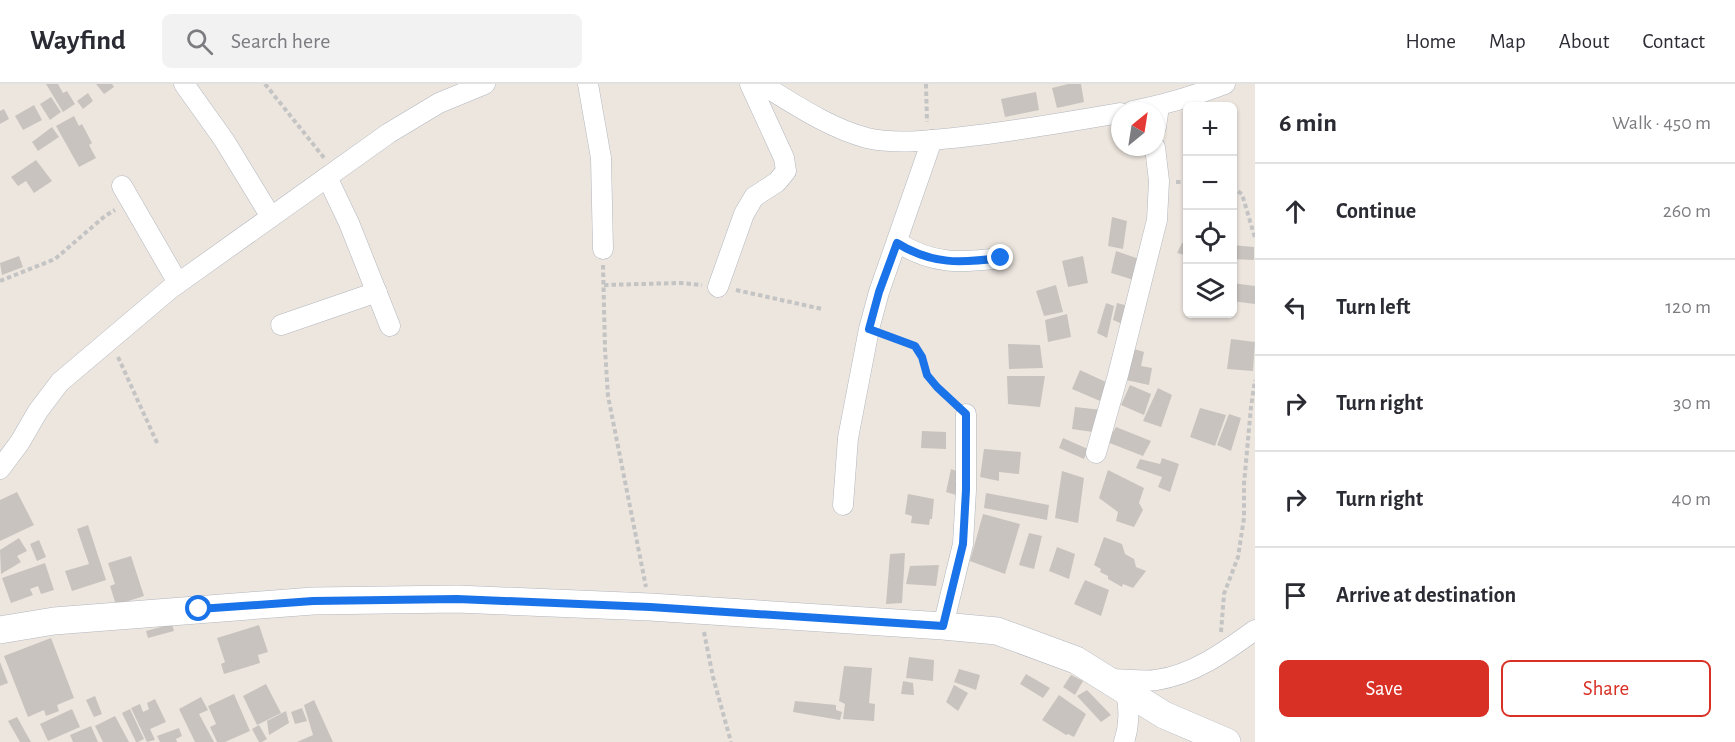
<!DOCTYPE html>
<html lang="en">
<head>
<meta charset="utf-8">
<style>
	:root { --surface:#fff; --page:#f2f2f3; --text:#2b2b33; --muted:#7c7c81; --line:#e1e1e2; --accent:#d93025 }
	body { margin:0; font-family:"Alegreya Sans",sans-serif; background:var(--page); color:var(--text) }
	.controls { position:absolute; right:18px; top:18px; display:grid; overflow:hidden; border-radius:9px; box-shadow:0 2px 4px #0004 }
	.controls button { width:54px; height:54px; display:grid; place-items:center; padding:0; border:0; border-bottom:2px solid var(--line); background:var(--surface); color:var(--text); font:30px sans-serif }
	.compass { position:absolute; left:1111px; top:18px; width:54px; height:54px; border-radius:50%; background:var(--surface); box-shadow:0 2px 4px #0004; rotate:30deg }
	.stop { position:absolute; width:18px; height:18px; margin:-14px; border:4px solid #1a73e8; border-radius:50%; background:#fff }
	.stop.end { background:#1a73e8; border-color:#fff; box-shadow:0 2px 6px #0008 }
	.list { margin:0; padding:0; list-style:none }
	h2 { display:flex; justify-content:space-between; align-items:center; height:78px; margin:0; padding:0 24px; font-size:26px }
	h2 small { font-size:20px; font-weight:400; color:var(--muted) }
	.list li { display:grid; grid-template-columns:39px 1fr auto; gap:18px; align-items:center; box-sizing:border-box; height:96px; padding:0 24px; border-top:2px solid var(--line) }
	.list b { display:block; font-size:22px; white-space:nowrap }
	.list em { font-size:20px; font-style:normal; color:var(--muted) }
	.actions { display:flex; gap:12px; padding:18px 24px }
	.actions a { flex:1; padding:14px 0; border:2px solid var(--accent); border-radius:9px; text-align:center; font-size:21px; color:var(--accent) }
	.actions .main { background:var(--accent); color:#fff }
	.icon { flex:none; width:33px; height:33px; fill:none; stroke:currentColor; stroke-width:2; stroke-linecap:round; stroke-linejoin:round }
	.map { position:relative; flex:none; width:1255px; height:658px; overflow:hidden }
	header { display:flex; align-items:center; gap:36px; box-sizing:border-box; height:84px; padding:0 30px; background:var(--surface); border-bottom:2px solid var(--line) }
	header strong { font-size:28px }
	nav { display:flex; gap:33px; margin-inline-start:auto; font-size:21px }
	.search { width:420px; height:54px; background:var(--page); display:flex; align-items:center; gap:15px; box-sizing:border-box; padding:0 21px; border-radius:9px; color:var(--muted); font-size:22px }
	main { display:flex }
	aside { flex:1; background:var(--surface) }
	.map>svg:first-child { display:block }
	.building { fill:#c8c3be }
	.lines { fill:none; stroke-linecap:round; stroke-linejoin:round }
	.street-casing { stroke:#b2b6be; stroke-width:21 }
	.secondary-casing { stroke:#b2b6be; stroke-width:28 }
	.path { stroke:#c4c4c4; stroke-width:4; stroke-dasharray:4.5 3; stroke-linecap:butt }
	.street { stroke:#fff; stroke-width:20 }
	.secondary { stroke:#fff; stroke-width:27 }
	.route { stroke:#1a73e8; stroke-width:8 }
</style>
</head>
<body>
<header>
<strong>Wayfind</strong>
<div class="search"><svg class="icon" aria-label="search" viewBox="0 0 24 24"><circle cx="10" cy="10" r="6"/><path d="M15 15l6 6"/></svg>Search here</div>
<nav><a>Home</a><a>Map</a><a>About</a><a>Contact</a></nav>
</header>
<main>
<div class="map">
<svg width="1255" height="658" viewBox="0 0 1255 658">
	<rect width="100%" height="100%" fill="#ede6df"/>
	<g class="building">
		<path d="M46,0H58L63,9L67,7L75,20L63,28Z"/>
		<path d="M96,0H112L114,3L104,10Z"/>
		<path d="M1068,0H1081L1084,18L1057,24L1052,4Z"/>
		<path d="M1036,8L1039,26L1005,33L1001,15Z"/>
		<path d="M88,9L93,17L83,25L77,17Z"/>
		<path d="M51,13L61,28L50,36L40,20Z"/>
		<path d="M34,21L42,36L23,46L15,32Z"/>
		<path d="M4,25L9,35L0,40V27Z"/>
		<path d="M74,32L79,42L82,40L92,59L89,61L96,74L79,83L56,42Z"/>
		<path d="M52,43L59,53L38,67L32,58Z"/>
		<path d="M36,76L52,97L34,109L26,97L18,102L11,93Z"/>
		<path d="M1112,133L1127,137L1123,165L1108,162Z"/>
		<path d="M1182,159L1188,160V172L1177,169Z"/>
		<path d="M1232,161L1254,163V176L1232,175Z"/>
		<path d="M1116,167L1142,176L1137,197L1111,189Z"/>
		<path d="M19,172L23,183L2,191L0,179Z"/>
		<path d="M1083,172L1088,199L1068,203L1062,177Z"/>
		<path d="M1232,199L1255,202V220L1232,217Z"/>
		<path d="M1056,201L1063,228L1044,232L1036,207Z"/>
		<path d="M1106,219L1114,222L1107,254L1097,249Z"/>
		<path d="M1117,219L1136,224L1127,242L1113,236Z"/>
		<path d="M1067,230L1071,253L1048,258L1045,236Z"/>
		<path d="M1231,255L1255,258L1253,287L1227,285Z"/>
		<path d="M1008,260L1040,261L1043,284L1009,285Z"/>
		<path d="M1131,264L1144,268L1141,282L1152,284L1149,301L1126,296Z"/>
		<path d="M1080,286L1108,299L1100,317L1072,305Z"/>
		<path d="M1007,292H1045L1040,323L1008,320Z"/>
		<path d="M1130,301L1151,310L1144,331L1121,321Z"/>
		<path d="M1158,304L1172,311L1161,343L1143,337Z"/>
		<path d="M1075,323L1102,326L1100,349L1072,345Z"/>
		<path d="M1200,324L1226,331L1215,362L1190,353Z"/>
		<path d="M1229,330L1241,334L1231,367L1217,361Z"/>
		<path d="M1116,343L1151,357L1143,372L1107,358Z"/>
		<path d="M922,347L946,348V365L921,364Z"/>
		<path d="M1063,354L1088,365L1084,375L1059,364Z"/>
		<path d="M984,365L1021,368L1019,390L999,388V397L980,393Z"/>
		<path d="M1162,374L1179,380L1170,408L1158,403L1162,393L1136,384L1140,375L1160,380Z"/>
		<path d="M951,385L961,389L955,397L958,400L956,411L946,408Z"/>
		<path d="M1108,386L1144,404L1139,419L1143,426L1134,443L1116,437L1118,428L1099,414Z"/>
		<path d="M1062,387L1084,394L1078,439L1055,434Z"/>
		<path d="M17,408L34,441L0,457V416Z"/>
		<path d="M986,409L1049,421L1047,436L984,424Z"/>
		<path d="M908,410L934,415L932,435H930L929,441L911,439L912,432L905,430Z"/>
		<path d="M983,430L1020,440L1005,490L970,477Z"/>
		<path d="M88,441L106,496L72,507L65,487L89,480L77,445Z"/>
		<path d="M1029,449L1042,452L1034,485L1019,481Z"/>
		<path d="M1104,453L1122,460L1125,470L1134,475L1136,483L1146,487L1133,504L1123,500L1122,503L1108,495V492L1100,488L1101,485L1094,481Z"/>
		<path d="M19,454L27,467L17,472L21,478L1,490L0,466Z"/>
		<path d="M39,456L46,473L37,477L30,460Z"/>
		<path d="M1057,463L1075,470L1069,495L1049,487Z"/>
		<path d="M905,469L902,519L886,520L890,470Z"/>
		<path d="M131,472L144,512L116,521L110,502L115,500L108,479Z"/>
		<path d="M45,479L54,506L41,510L38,502L30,505L33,511L11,519L2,494Z"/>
		<path d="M939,481L936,502L906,500L910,482Z"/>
		<path d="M1085,496L1109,506L1101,532L1074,520Z"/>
		<path d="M172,540L174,547L148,554L146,547Z"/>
		<path d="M259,541L268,568L258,571L260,579L224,590L221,580L225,578L217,554Z"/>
		<path d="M51,554L74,614L57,621L59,627L46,632L44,626L28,633L4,572Z"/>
		<path d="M909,573L934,576L933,597L906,594Z"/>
		<path d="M0,578L8,599L0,602Z"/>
		<path d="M844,582L872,584L869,619L875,620L874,637L843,635L845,620L839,617Z"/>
		<path d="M959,585L980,591L976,606L954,598Z"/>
		<path d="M1026,590L1050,604L1043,614L1020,600Z"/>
		<path d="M1071,591L1083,597L1075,611L1063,603Z"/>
		<path d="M903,597L913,599L914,611L901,610Z"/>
		<path d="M266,600L281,629L257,641L243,612Z"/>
		<path d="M954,601L968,609L958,627L946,618Z"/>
		<path d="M1087,606L1111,631L1101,638L1077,612Z"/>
		<path d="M234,610L250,647L225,658H217L210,643L216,640L208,622Z"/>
		<path d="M1059,611L1086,630L1074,653L1068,650L1066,651L1042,636Z"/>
		<path d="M95,612L102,630L94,633L86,616Z"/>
		<path d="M201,613L208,626L199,630L214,658H195L179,625Z"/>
		<path d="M155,615L166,638L150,645L155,656L147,658L131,624L140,620L143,628L149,625L147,619Z"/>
		<path d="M314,616L333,658H297L313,651L304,621Z"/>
		<path d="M795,617L836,621V626L842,628L840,636L793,628Z"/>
		<path d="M302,624L307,637L295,640L291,628Z"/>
		<path d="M72,625L80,643L48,657L40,640Z"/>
		<path d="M130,625L144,655L138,658H136L122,629Z"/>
		<path d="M286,627L289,639L269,651L267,637Z"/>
		<path d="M115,632L129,658H103L95,642Z"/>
		<path d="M17,633L31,658H20L8,637Z"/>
		<path d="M259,641L267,655L262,658H259L252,645Z"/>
		<path d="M91,642L98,658H73L70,651Z"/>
		<path d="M179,644L182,652L176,655L177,658H160L157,652Z"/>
	</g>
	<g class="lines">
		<defs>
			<g id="street">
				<path d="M184,0L224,56L271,133"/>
				<path d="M588,0L601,74L603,165"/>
				<path d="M761,0C794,20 829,44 867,54C897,61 932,56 962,53C1015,47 1068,38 1120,29"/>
				<path d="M1132,27C1164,21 1194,12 1225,0"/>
				<path d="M1156,43L1159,22"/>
				<path d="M327,93L349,139L390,242"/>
				<path d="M122,102L178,199"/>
				<path d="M897,158C933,181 961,179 1001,174"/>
				<path d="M718,203L744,130L754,113L777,98L786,87L784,74L750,0"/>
				<path d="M281,241L377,208"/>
				<path d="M1096,369L1118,291L1157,136L1159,97L1155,63"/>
				<path d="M0,385L20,358L38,327L60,298L170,205L389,49L439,19L485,0"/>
				<path d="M843,421L848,354L869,245L879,208L932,56"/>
				<path d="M943,542L963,460L966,406V330"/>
				<path d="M1106,593L1110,595C1125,595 1142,598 1156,596C1193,591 1226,567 1255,546"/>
				<path d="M1124,658C1130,640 1129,625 1126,607"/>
			</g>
			<path id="secondary" d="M0,546L54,537L313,517L457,515L650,523L943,542L997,547L1076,576L1164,631L1227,658"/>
		</defs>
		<use href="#street" class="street-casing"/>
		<use href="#secondary" class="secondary-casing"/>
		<g class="path">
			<path d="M265,0L325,75"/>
			<path d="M926,0L927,38"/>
			<path d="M1176,98H1188"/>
			<path d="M1232,103L1242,110L1255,154"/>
			<path d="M603,181L605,265L608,312L646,503"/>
			<path d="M0,197L55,175L105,132L115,126"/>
			<path d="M604,201L680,199L702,201"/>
			<path d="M736,206L822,225"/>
			<path d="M887,251L914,262L922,273L927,291L937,303L953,319"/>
			<path d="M118,273L158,361"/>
			<path d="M704,548L713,593L731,658"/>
			<path d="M1221,548L1224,510L1238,473L1244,434V400L1251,323L1255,296"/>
		</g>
		<use href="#street" class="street"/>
		<use href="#secondary" class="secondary"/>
	</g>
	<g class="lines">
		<path class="route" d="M199,525L313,517L457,515L650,523L943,542L963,460L966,406V330L937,303L927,291L922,273L915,262L869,245L879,208L897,159C932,181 961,179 1001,174"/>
	</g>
</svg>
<div class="controls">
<button>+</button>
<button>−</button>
<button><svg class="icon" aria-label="locate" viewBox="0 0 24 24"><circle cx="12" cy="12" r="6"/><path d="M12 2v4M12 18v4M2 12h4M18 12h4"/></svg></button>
<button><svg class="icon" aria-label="layers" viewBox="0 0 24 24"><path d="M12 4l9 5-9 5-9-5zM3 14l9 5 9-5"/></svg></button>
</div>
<svg class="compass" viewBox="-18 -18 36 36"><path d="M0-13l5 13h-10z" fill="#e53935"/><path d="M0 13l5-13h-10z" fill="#7c7c81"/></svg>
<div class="stop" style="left:199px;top:525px"></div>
<div class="stop end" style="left:1001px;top:174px"></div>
</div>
<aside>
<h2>6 min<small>Walk · 450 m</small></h2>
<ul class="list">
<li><svg class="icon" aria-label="ahead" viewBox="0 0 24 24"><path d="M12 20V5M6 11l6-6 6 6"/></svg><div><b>Continue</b></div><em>260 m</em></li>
<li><svg class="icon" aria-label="left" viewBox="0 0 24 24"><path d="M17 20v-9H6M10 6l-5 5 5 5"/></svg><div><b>Turn left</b></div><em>120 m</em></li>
<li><svg class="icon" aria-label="right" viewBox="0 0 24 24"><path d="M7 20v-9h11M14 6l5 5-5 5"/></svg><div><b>Turn right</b></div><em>30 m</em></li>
<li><svg class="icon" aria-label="right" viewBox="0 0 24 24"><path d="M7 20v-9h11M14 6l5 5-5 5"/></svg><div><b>Turn right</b></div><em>40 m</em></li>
<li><svg class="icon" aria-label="arrive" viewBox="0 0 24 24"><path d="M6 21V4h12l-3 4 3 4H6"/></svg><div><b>Arrive at destination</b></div></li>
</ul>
<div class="actions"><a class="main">Save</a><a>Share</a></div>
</aside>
</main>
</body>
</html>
